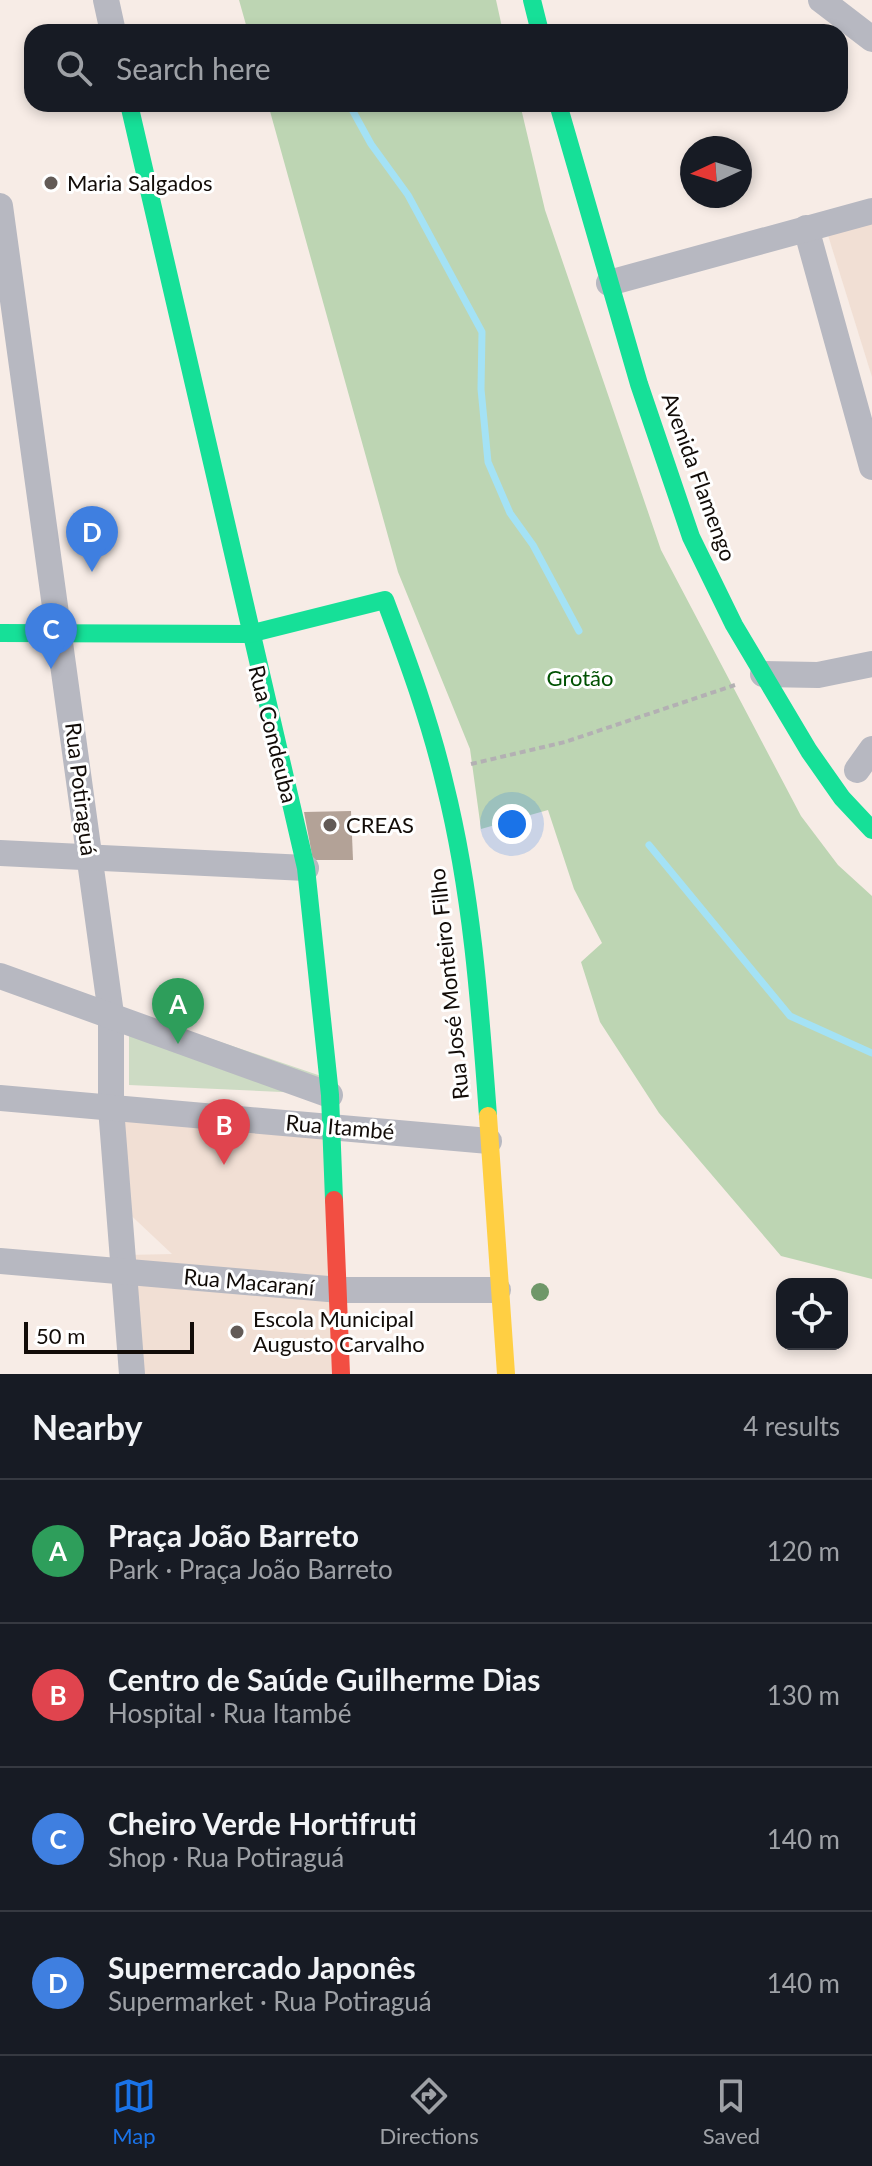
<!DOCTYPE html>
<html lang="en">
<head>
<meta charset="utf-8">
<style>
	:root { --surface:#171b24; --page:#242831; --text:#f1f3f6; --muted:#9ea1a6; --line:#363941; --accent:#1a73e8 }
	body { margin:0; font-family:Lato,sans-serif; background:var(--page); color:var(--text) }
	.controls { position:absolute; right:24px; bottom:24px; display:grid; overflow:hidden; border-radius:16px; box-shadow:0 4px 12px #0003 }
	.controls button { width:72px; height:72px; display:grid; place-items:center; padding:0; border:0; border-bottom:2px solid var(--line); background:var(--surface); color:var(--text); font:40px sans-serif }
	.compass { position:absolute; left:680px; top:136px; width:72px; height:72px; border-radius:50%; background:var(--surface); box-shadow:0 4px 12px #0003; rotate:266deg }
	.scale { position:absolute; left:24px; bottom:20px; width:170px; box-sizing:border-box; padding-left:8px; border:4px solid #120c08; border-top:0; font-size:22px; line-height:28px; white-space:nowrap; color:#120c08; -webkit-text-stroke:6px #fff; paint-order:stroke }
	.you { position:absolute; left:512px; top:824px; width:28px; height:28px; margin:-20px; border:6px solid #fff; border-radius:50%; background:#1a73e8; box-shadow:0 0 0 12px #1a73e833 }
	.badge { display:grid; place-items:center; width:52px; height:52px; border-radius:50%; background:var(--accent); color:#fff; font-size:26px; font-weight:700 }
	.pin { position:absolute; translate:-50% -66px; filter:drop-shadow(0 2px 4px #0008) }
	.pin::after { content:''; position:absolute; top:42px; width:28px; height:24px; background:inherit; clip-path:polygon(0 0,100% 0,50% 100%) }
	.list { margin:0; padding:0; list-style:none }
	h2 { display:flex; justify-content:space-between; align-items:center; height:104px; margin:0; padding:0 32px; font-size:34px }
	h2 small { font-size:26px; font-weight:400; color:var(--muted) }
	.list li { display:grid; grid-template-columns:52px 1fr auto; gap:24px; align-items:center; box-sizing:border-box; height:144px; padding:0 32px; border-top:2px solid var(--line) }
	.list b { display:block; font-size:30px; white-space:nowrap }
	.list p { margin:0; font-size:26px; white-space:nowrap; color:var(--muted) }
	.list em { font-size:26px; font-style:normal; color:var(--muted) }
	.icon { flex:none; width:44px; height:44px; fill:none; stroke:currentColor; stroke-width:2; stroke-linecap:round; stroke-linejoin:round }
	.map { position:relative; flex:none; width:872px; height:1374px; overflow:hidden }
	.search { position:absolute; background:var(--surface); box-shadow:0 4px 12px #0003; left:24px; right:24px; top:24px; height:88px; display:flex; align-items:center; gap:20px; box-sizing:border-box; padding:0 28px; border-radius:24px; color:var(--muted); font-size:30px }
	.sheet { height:680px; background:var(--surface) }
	nav { display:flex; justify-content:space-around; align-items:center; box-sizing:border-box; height:112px; border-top:2px solid var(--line); background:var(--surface); font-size:22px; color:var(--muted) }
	nav a { display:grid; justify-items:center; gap:4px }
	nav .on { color:var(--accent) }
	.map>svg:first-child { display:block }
	.built { fill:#f1dfd4 }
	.green { fill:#cddbc4 }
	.forest { fill:#bdd5b3 }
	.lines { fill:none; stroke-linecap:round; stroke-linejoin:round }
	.stream { stroke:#a4e2f5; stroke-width:7 }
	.building { fill:#b3a297 }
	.path { stroke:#b3b0b3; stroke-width:4; stroke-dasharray:6 4; stroke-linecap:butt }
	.street { stroke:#b7b8c1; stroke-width:26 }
	.fast { stroke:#16e098; stroke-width:18 }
	.slow { stroke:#ffcf43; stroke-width:18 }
	.jam { stroke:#f24e42; stroke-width:18 }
	.tree { fill:#6f9769 }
	.poi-dot { fill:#625a56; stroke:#fff; stroke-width:3 }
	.labels { text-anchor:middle; stroke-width:6; stroke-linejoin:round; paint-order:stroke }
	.poi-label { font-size:22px; fill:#120c08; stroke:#fff; text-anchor:start }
	.street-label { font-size:22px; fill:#120c08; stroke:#fff }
	.park-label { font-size:22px; fill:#005102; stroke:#fff }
</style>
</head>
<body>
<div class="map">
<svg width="872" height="1374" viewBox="0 0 872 1374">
	<rect width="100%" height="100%" fill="#f7ece6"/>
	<g class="built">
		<path d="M872,222V377L827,232Z"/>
		<path d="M111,1108L329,1125L346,1374H132L127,1255L172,1254L121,1206Z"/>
	</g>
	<path class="green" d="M129,1011L324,1077L326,1094L129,1085Z"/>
	<g class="forest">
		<path d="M239,0H496L503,32H248Z"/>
		<path d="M268,104H520L545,210L661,550L801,816L838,865L872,896V1279L781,1256L659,1113L600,1022L581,962L602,943L574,889L548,810L481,829L470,749L398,572Z"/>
	</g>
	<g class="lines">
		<g class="stream">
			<path d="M349,104L371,144L408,195L482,332L481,389L488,462L510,513L533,545L579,631"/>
			<path d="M649,845L790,1016L872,1053"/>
		</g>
	</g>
	<path class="building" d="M351,811L353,860H313L304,812Z"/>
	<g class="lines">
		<path class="path" d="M471,764L565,742L735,685"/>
		<g class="street">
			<path d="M106,0L113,32"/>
			<path d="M821,0L872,39"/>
			<path d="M0,206L111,1014V1108L132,1374"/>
			<path d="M806,228L872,467"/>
			<path d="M609,283L872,211"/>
			<path d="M763,674L818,675L872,664"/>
			<path d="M857,770L872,749"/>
			<path d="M0,853L306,868"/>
			<path d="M0,976L330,1095"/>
			<path d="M0,1098L489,1141"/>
			<path d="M0,1261L340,1290H498"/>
		</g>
		<g class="fast">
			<path d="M532,0L540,32"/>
			<path d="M129,104L306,868L330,1095L334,1200"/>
			<path d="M558,104L639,384L691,537L734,625L809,751L842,798L872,830"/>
			<path d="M0,633L249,634L385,600C408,661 430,721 445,785C472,893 480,1006 488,1116"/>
		</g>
		<path class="slow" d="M488,1116L506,1374"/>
		<path class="jam" d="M334,1200L341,1374"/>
	</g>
	<circle class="tree" cx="540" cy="1292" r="9"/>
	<g class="poi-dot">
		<circle cx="51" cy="183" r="8"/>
		<circle cx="330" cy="825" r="8"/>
		<circle cx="237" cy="1332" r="8"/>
	</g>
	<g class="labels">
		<g class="poi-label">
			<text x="67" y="191">Maria Salgados</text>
			<text x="346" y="833">CREAS</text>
			<text x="253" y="1327">Escola Municipal<tspan x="253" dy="25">Augusto Carvalho</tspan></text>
		</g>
		<g class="street-label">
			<text transform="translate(699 477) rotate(70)" y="8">Avenida Flamengo</text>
			<text transform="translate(273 734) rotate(76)" y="8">Rua Condeuba</text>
			<text transform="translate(81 789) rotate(83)" y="8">Rua Potiraguá</text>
			<text transform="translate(449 984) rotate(-96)" y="8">Rua José Monteiro Filho</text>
			<text transform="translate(340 1127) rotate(5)" y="8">Rua Itambé</text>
			<text transform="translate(249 1282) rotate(5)" y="8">Rua Macaraní</text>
		</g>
		<g class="park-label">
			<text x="580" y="686">Grotão</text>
		</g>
	</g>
</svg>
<div class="controls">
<button><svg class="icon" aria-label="locate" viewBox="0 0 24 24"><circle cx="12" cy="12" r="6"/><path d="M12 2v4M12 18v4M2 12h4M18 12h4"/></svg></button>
</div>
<svg class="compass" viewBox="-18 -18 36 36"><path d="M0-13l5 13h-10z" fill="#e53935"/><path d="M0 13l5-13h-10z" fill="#9ea1a6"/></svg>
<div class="scale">50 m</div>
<div class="you"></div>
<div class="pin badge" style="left:178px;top:1044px;background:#2e9e5b">A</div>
<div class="pin badge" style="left:224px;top:1165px;background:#e0444e">B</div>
<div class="pin badge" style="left:51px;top:669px;background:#3f7fe0">C</div>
<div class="pin badge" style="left:92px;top:572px;background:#3f7fe0">D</div>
<div class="search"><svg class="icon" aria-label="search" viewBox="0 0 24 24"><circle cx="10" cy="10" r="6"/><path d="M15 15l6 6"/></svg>Search here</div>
</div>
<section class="sheet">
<h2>Nearby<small>4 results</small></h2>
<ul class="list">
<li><span class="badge" style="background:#2e9e5b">A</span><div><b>Praça João Barreto</b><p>Park · Praça João Barreto</p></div><em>120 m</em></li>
<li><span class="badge" style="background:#e0444e">B</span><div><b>Centro de Saúde Guilherme Dias</b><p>Hospital · Rua Itambé</p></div><em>130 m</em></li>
<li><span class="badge" style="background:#3f7fe0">C</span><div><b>Cheiro Verde Hortifruti</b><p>Shop · Rua Potiraguá</p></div><em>140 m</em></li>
<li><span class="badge" style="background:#3f7fe0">D</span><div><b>Supermercado Japonês</b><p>Supermarket · Rua Potiraguá</p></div><em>140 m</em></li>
</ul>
</section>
<nav>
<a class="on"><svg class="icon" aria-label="map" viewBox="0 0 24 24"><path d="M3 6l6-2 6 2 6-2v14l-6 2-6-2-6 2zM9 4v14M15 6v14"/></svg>Map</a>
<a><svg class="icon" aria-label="directions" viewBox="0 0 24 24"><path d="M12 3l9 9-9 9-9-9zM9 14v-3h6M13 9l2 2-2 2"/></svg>Directions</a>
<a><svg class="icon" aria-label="saved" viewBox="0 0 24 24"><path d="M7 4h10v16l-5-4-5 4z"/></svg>Saved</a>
</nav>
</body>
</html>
